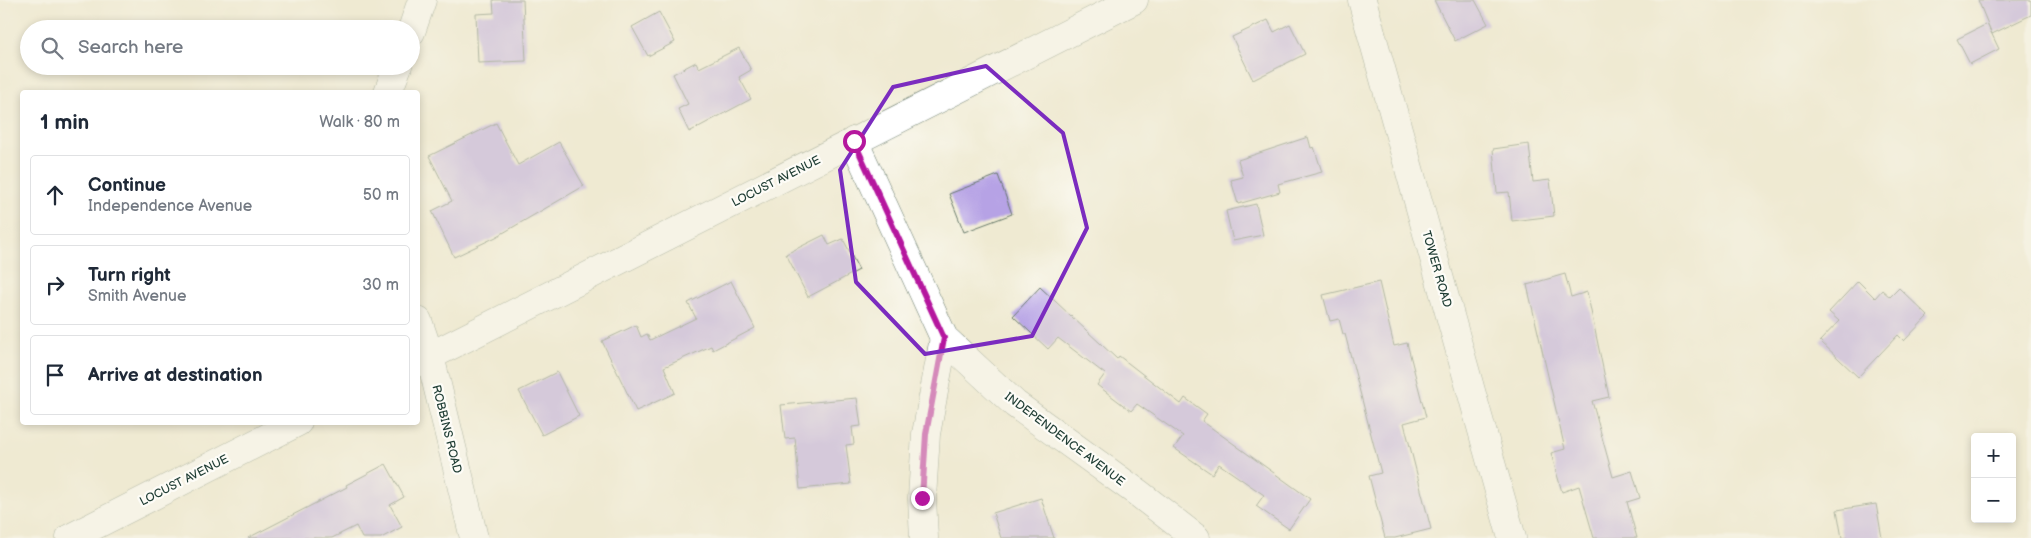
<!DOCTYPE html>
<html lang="en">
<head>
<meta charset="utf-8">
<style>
	:root { --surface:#fff; --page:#f2f2f3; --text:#1f2937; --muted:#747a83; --line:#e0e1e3 }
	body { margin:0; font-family:"Balsamiq Sans",sans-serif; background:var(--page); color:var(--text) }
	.controls { position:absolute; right:15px; bottom:15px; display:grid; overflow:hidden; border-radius:5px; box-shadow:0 2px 8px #0003 }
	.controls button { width:45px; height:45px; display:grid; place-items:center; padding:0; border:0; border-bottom:1px solid var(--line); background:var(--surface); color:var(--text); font:25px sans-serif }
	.stop { position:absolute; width:15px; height:15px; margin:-11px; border:4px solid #b5179e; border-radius:50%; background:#fff }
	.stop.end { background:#b5179e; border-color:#fff; box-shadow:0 1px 5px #0008 }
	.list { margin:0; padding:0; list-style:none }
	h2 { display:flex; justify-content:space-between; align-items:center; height:65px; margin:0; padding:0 20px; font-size:21px }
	h2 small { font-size:16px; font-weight:400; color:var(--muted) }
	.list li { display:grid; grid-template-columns:32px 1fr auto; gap:15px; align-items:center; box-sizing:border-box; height:80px; margin:0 10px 10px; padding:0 10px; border:1px solid var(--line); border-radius:5px }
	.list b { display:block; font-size:19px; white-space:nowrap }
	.list p { margin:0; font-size:16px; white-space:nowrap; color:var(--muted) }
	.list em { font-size:16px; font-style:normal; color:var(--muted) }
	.icon { flex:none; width:28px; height:28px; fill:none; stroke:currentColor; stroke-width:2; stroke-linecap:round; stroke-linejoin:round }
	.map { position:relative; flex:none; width:2031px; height:538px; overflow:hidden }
	.search { position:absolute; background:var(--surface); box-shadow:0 2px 8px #0003; left:20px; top:20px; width:400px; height:55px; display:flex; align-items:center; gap:12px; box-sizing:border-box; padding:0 18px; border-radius:28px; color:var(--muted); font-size:19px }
	.panel { position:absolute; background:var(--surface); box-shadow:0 2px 8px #0003; left:20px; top:90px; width:400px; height:335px; border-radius:5px }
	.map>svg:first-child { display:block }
	.building { fill:#b6a2e5 }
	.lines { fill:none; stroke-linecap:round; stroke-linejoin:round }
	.street-casing { stroke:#687a6b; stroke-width:29 }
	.secondary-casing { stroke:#687a6b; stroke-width:29 }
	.street { stroke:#fff; stroke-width:28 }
	.secondary { stroke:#fff; stroke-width:28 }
	.route { stroke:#b5179e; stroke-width:6 }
	.marked { fill:none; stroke:#7b2cbf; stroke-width:4; stroke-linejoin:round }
	.labels { text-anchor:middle; stroke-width:4.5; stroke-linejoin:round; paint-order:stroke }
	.street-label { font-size:12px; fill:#1f3d34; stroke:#fdfcf7 }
</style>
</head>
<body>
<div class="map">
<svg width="2031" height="538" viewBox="0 0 2031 538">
	<rect width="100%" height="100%" fill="#fdfcf7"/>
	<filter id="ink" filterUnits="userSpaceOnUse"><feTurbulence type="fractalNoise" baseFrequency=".02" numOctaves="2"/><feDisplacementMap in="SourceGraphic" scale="10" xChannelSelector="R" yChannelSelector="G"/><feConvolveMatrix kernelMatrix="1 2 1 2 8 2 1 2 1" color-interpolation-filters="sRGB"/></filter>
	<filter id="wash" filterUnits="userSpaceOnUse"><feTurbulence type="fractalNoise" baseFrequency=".0096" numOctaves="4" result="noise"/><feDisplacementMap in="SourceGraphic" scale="20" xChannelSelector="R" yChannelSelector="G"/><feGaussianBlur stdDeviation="1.12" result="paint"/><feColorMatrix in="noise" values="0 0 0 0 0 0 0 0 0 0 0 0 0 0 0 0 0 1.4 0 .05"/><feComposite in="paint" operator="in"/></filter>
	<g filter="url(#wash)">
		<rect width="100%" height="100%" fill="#efead2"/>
		<g id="blocks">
			<g class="building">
				<path d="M493,0H523L526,61L478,63L476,14L494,13Z"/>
				<path d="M1434,0H1475L1488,24L1455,41Z"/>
				<path d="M1978,0H2031V15L1992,34Z"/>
				<path d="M659,12L675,42L648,56L632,27Z"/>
				<path d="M1268,20L1274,32L1290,24L1305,54L1253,80L1232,37Z"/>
				<path d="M1987,24L1999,49L1970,64L1957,39Z"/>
				<path d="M739,48L751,70L739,77L751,99L689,132L678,109L688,104L673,74L696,62L699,68Z"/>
				<path d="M496,123L518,165L559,142L584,186L496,237L454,257L432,211L452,201L429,156Z"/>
				<path d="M1308,137L1311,148L1314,147L1322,172L1278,184L1280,192L1238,204L1231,180L1243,177L1238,160Z"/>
				<path d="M1529,144L1533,182L1550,180L1554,216L1512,221L1509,192L1497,193L1493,149Z"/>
				<path d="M998,175L1012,214L964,232L949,194Z"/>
				<path d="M1256,204L1263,235L1233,241L1226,211Z"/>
				<path d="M824,235L829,245L843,239L859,270L808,297L786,254Z"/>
				<path d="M1565,274L1571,297L1587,292L1609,397L1592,401L1613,477L1632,471L1640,498L1627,502L1637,538H1594L1579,486L1562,492L1551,453L1565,449L1527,285Z"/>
				<path d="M731,281L755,328L713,350L711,346L664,367L675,393L636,411L602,341L636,325L641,337L647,334L650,340L696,318L688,303Z"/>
				<path d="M1858,281L1875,298L1882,290L1890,297L1899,288L1928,316L1904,341L1898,335L1858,377L1820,341L1839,321L1829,312Z"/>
				<path d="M1379,282L1394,346L1407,343L1426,417L1404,423L1431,529L1395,538H1385L1369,476L1381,473L1345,334H1343L1339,319L1330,321L1323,295Z"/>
				<path d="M1040,287L1117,359L1119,356L1181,404L1185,398L1207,414L1202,421L1310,499L1289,529L1256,506L1264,495L1219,464L1212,474L1174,448L1183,436L1137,404L1131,411L1097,385L1105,374L1058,338L1048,349L1013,316Z"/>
				<path d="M557,372L579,416L542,435L519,391Z"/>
				<path d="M857,398L861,426L852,427L854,444L846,445L851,484L800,489L795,438L785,439L781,405Z"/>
				<path d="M386,464L404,497L390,505L402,527L381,538H362L356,526L332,538H248L347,487L346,485Z"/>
				<path d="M1041,498L1054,538H1001L993,513Z"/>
				<path d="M1876,504L1882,538H1842L1837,510Z"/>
			</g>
		</g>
	</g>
	<g filter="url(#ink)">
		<use href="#blocks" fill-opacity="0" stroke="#687a6b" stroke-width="1"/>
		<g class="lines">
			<defs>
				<g id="street">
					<path d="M1362,0L1512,538"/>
					<path d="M411,32L422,0"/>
					<path d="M388,92L398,66"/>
					<path d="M854,141L944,338L1015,404L1138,493L1196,538"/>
					<path d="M418,321L430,356L474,538"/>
					<path d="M924,538L922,498L926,434L944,338"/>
				</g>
				<g id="secondary">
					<path d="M418,362L1134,0"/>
					<path d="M70,538L298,422"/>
				</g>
			</defs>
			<use href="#street" class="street-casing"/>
			<use href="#secondary" class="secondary-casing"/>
			<use href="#street" class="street"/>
			<use href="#secondary" class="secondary"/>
		</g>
	</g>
	<g class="lines" filter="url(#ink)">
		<path class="route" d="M854,141L944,338L926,434L922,498"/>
	</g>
	<path d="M0 0H2031V538H0ZM986,66L1063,133L1087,228L1032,336L925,354L856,282L840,170L893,87Z" fill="#efead2" fill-opacity=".55" fill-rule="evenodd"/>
	<path class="marked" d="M986,66L1063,133L1087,228L1032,336L925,354L856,282L840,170L893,87Z"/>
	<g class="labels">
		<g class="street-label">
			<text transform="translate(776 181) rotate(-27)" y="4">LOCUST AVENUE</text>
			<text transform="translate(1437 269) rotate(74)" y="4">TOWER ROAD</text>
			<text transform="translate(447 429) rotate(76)" y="4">ROBBINS ROAD</text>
			<text transform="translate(1065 439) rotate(37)" y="4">INDEPENDENCE AVENUE</text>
			<text transform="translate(184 480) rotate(-27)" y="4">LOCUST AVENUE</text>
		</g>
	</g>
</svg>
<div class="controls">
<button>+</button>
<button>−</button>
</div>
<div class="stop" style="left:854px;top:141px"></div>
<div class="stop end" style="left:922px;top:498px"></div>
<div class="search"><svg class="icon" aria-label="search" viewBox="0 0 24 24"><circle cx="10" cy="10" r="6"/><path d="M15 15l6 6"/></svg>Search here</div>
<section class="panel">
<h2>1 min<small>Walk · 80 m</small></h2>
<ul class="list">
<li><svg class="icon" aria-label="ahead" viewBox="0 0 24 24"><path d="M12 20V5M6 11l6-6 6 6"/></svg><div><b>Continue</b><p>Independence Avenue</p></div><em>50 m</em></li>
<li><svg class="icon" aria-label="right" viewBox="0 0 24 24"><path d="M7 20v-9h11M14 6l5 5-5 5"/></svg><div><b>Turn right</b><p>Smith Avenue</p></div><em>30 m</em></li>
<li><svg class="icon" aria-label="arrive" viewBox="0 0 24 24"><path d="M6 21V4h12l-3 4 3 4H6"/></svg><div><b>Arrive at destination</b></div></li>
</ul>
</section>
</div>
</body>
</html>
